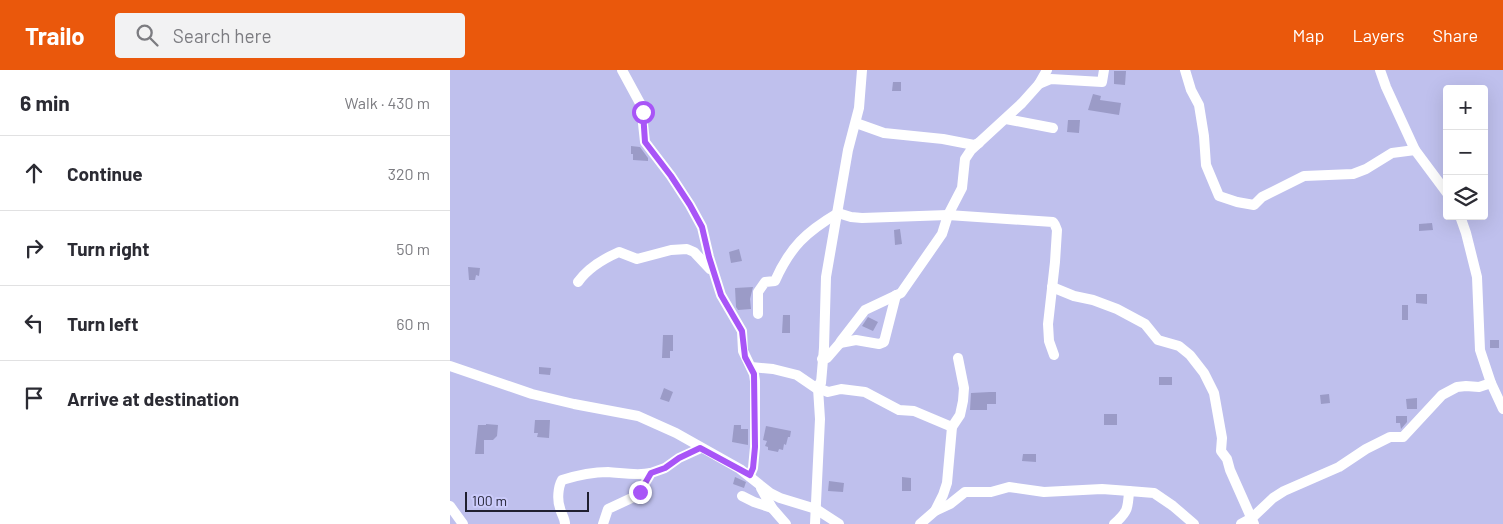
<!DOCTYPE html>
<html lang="en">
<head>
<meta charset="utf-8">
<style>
	:root { --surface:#fff; --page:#f2f2f3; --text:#2b2b33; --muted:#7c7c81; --line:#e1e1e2; --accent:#ea580c }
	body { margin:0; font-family:Barlow,sans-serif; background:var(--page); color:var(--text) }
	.controls { position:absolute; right:15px; top:15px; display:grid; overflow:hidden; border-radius:5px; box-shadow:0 5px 20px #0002 }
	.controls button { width:45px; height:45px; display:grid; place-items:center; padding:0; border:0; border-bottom:1px solid var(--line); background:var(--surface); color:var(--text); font:25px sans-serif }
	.scale { position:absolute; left:15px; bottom:12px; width:124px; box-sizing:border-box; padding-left:5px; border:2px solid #1f1f30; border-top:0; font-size:14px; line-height:18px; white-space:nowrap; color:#1f1f30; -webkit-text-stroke:4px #ccccfb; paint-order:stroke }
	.stop { position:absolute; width:15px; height:15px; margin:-11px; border:4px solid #a855f7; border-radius:50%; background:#fff }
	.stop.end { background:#a855f7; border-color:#fff; box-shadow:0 1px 5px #0008 }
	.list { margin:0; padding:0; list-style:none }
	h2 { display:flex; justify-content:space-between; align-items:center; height:65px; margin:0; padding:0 20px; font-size:21px }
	h2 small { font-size:16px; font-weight:400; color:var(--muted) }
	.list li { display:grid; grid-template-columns:32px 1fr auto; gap:15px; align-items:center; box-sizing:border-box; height:75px; padding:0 20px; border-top:1px solid var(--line) }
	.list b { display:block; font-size:19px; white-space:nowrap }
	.list em { font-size:16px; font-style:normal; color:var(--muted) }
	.icon { flex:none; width:28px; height:28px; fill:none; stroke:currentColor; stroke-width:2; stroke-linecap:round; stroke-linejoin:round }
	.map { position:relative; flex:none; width:1053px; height:454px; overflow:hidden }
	header { display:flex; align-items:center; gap:30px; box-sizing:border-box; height:70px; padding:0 25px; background:var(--accent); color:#fff }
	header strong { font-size:24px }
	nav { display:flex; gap:28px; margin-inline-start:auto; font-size:18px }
	.search { width:350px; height:45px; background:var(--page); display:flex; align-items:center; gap:12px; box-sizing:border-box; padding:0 18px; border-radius:5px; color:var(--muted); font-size:19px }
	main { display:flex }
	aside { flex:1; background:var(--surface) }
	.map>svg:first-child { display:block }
	.building { fill:#9b9bc7 }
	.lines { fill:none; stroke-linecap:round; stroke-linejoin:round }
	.minor { stroke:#fff; stroke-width:10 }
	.route { stroke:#a855f7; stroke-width:6 }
</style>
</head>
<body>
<header>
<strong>Trailo</strong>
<div class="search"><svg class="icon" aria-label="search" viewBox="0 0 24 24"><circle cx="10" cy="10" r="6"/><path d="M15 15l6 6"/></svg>Search here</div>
<nav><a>Map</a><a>Layers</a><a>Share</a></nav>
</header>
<main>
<aside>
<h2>6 min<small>Walk · 430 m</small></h2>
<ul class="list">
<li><svg class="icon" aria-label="ahead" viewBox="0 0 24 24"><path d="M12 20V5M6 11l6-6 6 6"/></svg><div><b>Continue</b></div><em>320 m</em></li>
<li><svg class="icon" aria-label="right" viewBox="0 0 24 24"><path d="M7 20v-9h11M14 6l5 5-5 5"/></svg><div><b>Turn right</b></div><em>50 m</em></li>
<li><svg class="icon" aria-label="left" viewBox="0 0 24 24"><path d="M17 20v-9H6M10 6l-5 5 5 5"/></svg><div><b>Turn left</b></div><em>60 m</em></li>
<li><svg class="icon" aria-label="arrive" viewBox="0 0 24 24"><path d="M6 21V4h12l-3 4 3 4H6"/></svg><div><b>Arrive at destination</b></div></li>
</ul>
</aside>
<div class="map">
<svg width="1053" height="454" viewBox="0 0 1053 454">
	<rect width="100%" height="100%" fill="#bfc0ed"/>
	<g class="building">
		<path d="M664,1H676L675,15L664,14Z"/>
		<path d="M443,12H451V21H442Z"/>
		<path d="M643,24L651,26L650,30L671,33L669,45L638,40Z"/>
		<path d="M618,50H630L629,63L617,62Z"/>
		<path d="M181,76L190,77L198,88V91L183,90V84H181Z"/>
		<path d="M982,153L983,160L969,161V154Z"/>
		<path d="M450,159L452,174L445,175L444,160Z"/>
		<path d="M289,179L292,191L281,193L279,182Z"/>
		<path d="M18,197L30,198L29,206L26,205L25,210H19Z"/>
		<path d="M303,217L300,229L301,239L288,240L286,237L285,218Z"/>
		<path d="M966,224H977V234L966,233Z"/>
		<rect x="952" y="235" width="6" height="15"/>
		<path d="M333,245H340V263H332Z"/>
		<path d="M418,247L428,252L423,261L412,256Z"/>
		<path d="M213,265H223V281H220V288H212Z"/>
		<rect x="1040" y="270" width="9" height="8"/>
		<path d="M89,297L101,298L100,305L89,304Z"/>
		<rect x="709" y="307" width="13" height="8"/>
		<path d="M214,318L223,322L219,332L210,329Z"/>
		<path d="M540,322H546V334H537V340H520L521,323Z"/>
		<path d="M879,324L880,333L871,334L870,325Z"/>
		<path d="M967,328V339H957L956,329Z"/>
		<rect x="654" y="344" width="13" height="11"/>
		<path d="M946,346H957V352L951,359L950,353H946Z"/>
		<path d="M85,350H100L99,368L87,367L88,363H84Z"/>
		<path d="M36,354L48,355L47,366L43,370H34V384H25L28,355H36Z"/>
		<path d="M284,355H291V359H298V375L282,372Z"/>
		<path d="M316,356L341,361L340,367H338L336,375L334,374L333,380L329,379L328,382L318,380V377L315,376L317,371L313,370Z"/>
		<path d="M573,384H586V392L572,391Z"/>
		<path d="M285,407L296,412L294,418L283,414Z"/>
		<path d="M452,407L461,408V421H452Z"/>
		<path d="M379,411L394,413L393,422L378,421Z"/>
	</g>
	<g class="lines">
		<g class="minor">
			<path d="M172,0L191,35L195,72L221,106L240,135L252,157L259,187L271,225L292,261L293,281L304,304L305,311V377L303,398L300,405"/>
			<path d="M735,0L741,20L749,35L754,66L756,95L769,126L787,132L804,135L812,127L854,106L903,104L916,99L942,83L965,80"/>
			<path d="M930,0L936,17L965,80L997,123"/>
			<path d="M589,14L597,0"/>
			<path d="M556,49L603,58"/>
			<path d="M406,53L434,63L493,69L524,75L529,73"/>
			<path d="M1010,146L1016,163L1027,207L1030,280L1041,313L1053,339"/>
			<path d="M128,212C138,198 153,189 169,182L187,189L221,180L237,179L244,182L260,199"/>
			<path d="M602,217L624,226L643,230L667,239L695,254L708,270L729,276L740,285L754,303L764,323L772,368L771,381L777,389L780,400L804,454"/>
			<path d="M308,244V222L315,212L325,211C340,177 356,162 388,143L401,147L412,148L498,145L603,152L605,155L607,160L605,192L598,254L599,271L604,285"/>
			<path d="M390,273L406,270L429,274L434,272L446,225"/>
			<path d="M372,289L377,288L390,273L391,271L415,240L451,223L492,164L498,145L512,118L515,89L521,80L572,33L589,14L601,9L652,12L654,0"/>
			<path d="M0,296L82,324L124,334L188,346L226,363L290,399L320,423L330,428L366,439L389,454"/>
			<path d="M301,297L323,299L347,305L366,318L370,313"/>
			<path d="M368,318L378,322L391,319L415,322L449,340L464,341L502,357"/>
			<path d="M311,418L322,438L336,454"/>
			<path d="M292,426L304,432L322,438"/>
			<path d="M0,436L13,454"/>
			<path d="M485,441L493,425L497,413L502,357L510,345L513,331L514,318L508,288"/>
			<path d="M115,454C115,448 111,444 110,438C107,430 108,417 112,410C128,405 142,402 158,402C173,403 187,406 201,403"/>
			<path d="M153,454L158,439L188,425L201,403L215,398L229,388L251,378"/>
			<path d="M365,454L370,349L368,318L371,313L374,278L376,207L398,80L409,38L412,0"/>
			<path d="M470,454L485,441L500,434L515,422H541L559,417L594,422L652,419L679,421"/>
			<path d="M664,454C678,442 678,438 679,421L704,423L723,436L744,454"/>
			<path d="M791,454L802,448L823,428L834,421L889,397L916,379L940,367H953L992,325L1007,317L1016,316L1029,317L1041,313"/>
		</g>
	</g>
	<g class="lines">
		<path class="route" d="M190,422L201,403L215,398L229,388L250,378L300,405L303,398L305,377L304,304L295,287L292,261L271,225L259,187L252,157L240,135L221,106L195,72L193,42"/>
	</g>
</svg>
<div class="controls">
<button>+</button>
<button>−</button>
<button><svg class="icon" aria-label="layers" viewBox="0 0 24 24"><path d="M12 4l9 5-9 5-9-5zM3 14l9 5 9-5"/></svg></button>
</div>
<div class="scale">100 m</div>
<div class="stop" style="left:193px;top:42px"></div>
<div class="stop end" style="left:190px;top:422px"></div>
</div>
</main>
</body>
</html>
